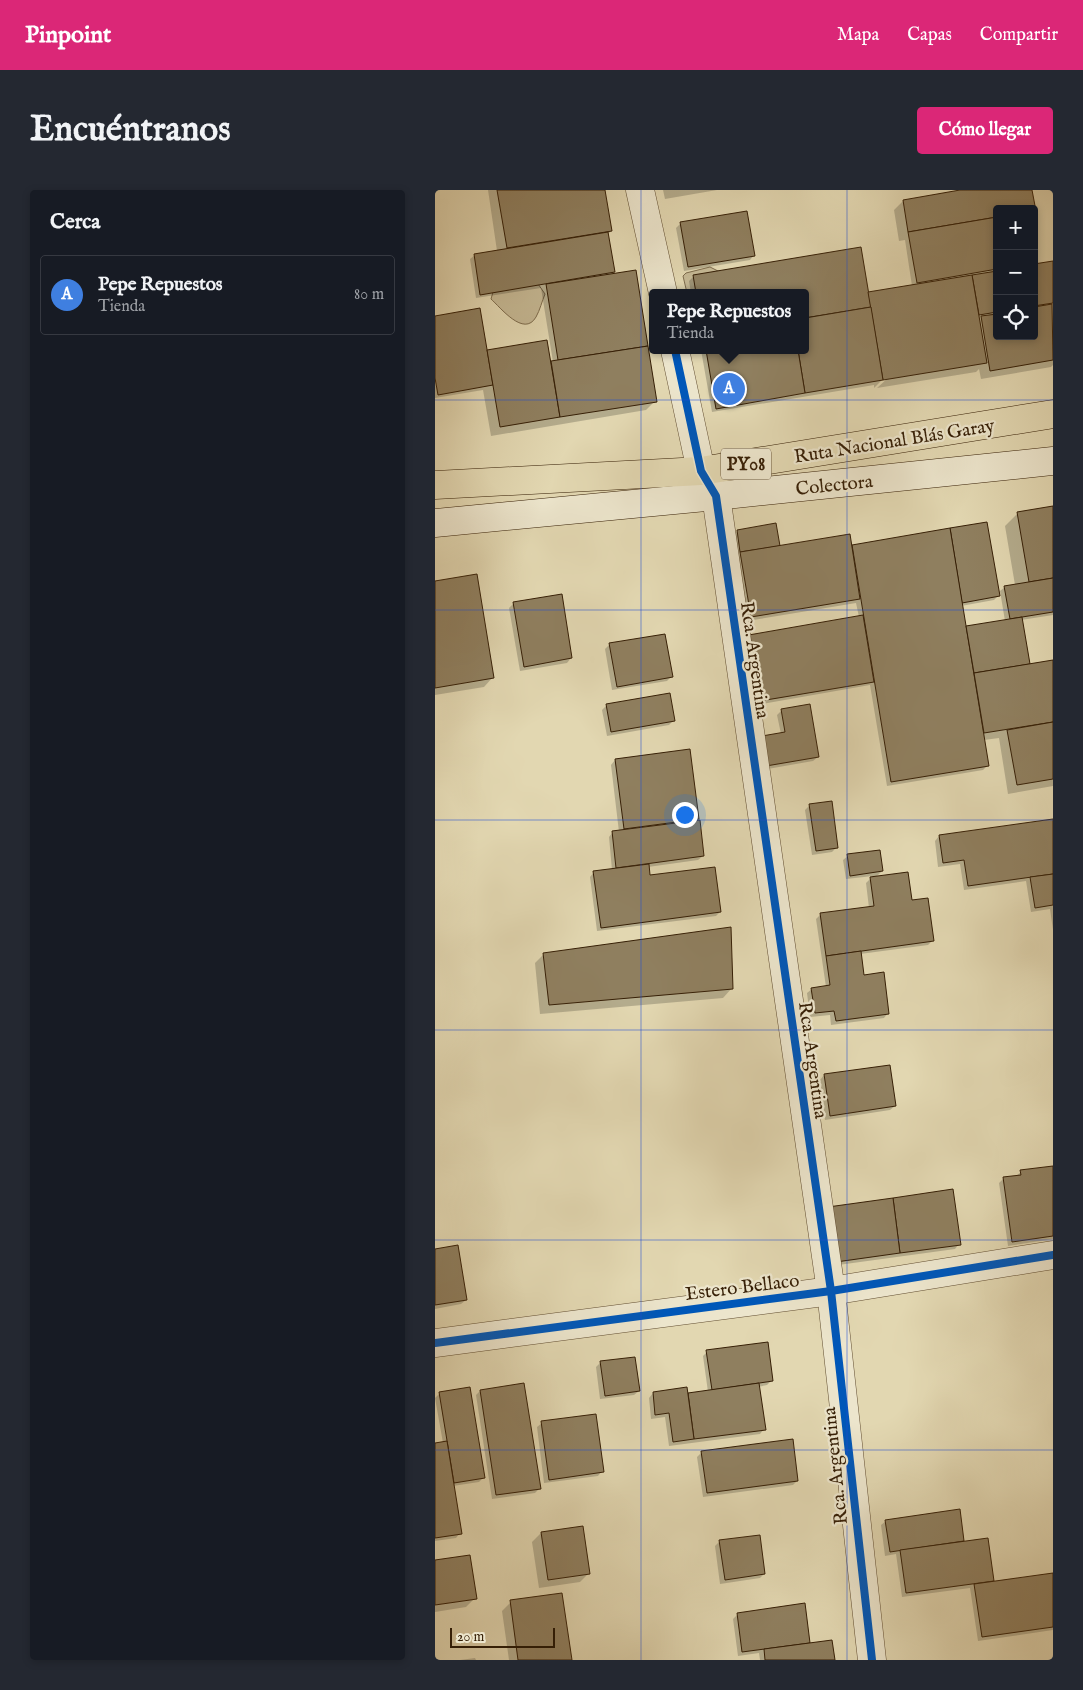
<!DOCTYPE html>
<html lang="es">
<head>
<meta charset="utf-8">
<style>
	:root { --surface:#171b24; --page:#242831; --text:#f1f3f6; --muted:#9ea1a6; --line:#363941; --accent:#db2777 }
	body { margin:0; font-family:"IM FELL English",serif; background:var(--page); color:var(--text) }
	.controls { position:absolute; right:15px; top:15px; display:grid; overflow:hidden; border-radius:5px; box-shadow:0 2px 8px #0003 }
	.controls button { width:45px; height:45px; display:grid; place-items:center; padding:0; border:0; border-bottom:1px solid var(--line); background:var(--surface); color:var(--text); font:25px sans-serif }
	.scale { position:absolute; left:15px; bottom:12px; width:105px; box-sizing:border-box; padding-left:5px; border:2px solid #361f06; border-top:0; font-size:14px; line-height:18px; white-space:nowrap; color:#361f06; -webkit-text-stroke:4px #ece5cc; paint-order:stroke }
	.you { position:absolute; left:249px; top:624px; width:18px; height:18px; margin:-12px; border:4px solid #fff; border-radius:50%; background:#1a73e8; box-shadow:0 0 0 8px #1a73e833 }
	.badge { display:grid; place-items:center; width:32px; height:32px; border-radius:50%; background:var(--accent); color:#fff; font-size:16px; font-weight:700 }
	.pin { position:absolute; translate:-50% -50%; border:2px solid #fff; box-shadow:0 1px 5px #0006 }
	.popup { position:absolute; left:214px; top:99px; width:160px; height:65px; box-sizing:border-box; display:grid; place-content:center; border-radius:5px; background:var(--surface); filter:drop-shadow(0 1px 4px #0005); font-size:16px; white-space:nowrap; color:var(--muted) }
	.popup b { font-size:19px; color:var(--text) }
	.popup::after { content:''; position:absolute; left:50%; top:100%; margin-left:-10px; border:10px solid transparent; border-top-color:var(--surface) }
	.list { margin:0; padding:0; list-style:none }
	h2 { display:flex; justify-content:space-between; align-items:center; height:65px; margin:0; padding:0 20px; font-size:21px }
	h2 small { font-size:16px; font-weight:400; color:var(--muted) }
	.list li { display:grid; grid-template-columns:32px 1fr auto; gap:15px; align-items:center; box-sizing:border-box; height:80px; margin:0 10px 10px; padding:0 10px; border:1px solid var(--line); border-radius:5px }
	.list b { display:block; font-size:19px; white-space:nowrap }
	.list p { margin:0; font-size:16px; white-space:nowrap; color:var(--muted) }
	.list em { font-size:16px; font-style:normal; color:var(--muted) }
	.icon { flex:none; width:28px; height:28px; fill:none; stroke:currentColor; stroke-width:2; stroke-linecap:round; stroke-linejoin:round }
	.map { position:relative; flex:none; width:618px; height:1470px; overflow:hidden; border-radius:5px }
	header { display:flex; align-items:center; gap:30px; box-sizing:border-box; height:70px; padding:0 25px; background:var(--accent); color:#fff }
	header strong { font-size:24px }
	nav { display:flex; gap:28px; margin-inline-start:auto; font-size:18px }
	.intro { display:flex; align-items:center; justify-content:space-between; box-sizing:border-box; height:120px; padding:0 30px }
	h1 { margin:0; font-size:35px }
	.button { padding:12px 22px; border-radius:5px; background:var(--accent); color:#fff; font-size:18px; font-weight:700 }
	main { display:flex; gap:30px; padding:0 30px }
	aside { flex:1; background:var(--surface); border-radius:5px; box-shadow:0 2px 8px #0003 }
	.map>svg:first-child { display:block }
	.green { fill:#c5b894; stroke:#7e6c4d }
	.shadow { fill:#0003 }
	.building { fill:#8f7f5f; stroke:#361f06 }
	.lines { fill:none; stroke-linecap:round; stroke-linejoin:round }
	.minor-casing { stroke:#614d31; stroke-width:29 }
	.secondary-casing { stroke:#361f06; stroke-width:29 }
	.trunk-casing { stroke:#361f06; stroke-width:29 }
	.minor { stroke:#ece5cc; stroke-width:28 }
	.secondary { stroke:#ece5cc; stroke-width:28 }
	.trunk { stroke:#e2d7b1; stroke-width:28 }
	.cycleway-casing { stroke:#ece5cc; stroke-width:11 }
	.cycleway { stroke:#0057b8; stroke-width:8 }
	.grid { fill:none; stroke:#1d4ed8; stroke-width:1; stroke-opacity:0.55 }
	.labels { text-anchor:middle; stroke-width:4.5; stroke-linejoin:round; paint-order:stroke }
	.shield { fill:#ece5cc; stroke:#6d5a41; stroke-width:1 }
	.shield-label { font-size:18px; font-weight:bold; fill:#361f06 }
	.street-label { font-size:19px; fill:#361f06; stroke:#ece5cc }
</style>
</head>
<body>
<header>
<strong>Pinpoint</strong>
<nav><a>Mapa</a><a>Capas</a><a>Compartir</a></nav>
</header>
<div class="intro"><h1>Encuéntranos</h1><a class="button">Cómo llegar</a></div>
<main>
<aside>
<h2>Cerca<small></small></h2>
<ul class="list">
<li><span class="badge" style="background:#3f7fe0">A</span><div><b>Pepe Repuestos</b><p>Tienda</p></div><em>80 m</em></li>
</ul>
</aside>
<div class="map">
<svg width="618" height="1470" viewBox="0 0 618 1470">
	<rect width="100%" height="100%" fill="#e2d7b1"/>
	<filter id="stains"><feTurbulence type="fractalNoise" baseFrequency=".004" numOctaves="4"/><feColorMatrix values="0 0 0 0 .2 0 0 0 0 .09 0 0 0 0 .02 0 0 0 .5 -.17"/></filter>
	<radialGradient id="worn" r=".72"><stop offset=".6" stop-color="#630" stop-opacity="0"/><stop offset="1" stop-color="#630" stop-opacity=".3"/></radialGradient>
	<g class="green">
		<path d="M275,77L285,82L293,103H252L248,86L251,83Z"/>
		<path d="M101,91L110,104C107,111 105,120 101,127C89,148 65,117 56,109L58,102Z"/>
	</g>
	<g class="shadow">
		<path d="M53,0H169L176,41L172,45L179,84L220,211L211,220L56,246L48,200L0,208V127L51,163L118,172L106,98L41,108L35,69L40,65L62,61Z"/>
		<path d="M228,0H282L230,9Z"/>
		<path d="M532,0H596L562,19V146H599V76L618,72V175L616,177L546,189L544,179L541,182L442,198L454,187L452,185L439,198V195L277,222L266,160H370V103H256L254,91L259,86L432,104L477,96L470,50L464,51L459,20L468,11Z"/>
		<path d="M246,33L319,65L315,70L249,81L241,38Z"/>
		<path d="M618,317V425L586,430L591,476L618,471V596L573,604L564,548L549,550L553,575L548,580L452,596L435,495L315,516L424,427L421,413L312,431L298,346L302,341L344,357L416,356L551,333L563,406L559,410L526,416L530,438L570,431L565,401L570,397L580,395L570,336L583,323Z"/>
		<path d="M0,392L58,487L49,497L0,505Z"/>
		<path d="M79,413L136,468L132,473L85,481L74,418Z"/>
		<path d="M175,454L236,487L232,491L177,500L170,459Z"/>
		<path d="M172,515L238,531L234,535L172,546L167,520Z"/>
		<path d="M347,520L383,567L378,571L327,580L346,544L342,525Z"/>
		<path d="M180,570L263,629L259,632L268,666L263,670L213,677L214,687L285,722L281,726L162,741L155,687L159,682L177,680L174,647L178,642H184L176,575Z"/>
		<path d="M375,615L402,657L397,662L377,665L370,620Z"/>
		<path d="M618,630V740L615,719L596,722L591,691L529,700L525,674L503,677L500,651L504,646Z"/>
		<path d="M413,666L447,681L440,688L475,712L498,750L493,755L425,764L428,786L453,823L449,828L396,835L395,825L375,827L372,803L377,799L391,797L381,729L386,724L434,718L431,693L438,686L411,689L408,670Z"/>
		<path d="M109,764L297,798L288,808L105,824L100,773Z"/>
		<path d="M389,885L460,916L455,920L390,930L385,890Z"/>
		<path d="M618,977V1049L573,1056L564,993L569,988L581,986L586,982Z"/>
		<path d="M389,1023L524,1054L520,1059L396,1076Z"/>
		<path d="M0,1060L31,1110L26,1114L0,1119Z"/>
		<path d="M272,1162L336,1191L332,1195L323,1197L329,1239L325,1244L234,1256L230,1227L216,1229L214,1208L218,1203L252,1204L273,1202L268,1166Z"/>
		<path d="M166,1172L204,1201L199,1205L165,1209L161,1177Z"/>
		<path d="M45,1201L105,1298L100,1303L57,1309L41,1205Z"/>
		<path d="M5,1203L48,1288L44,1292L18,1296L25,1343L21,1348L0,1351V1255L8,1253L0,1208Z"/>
		<path d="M107,1233L167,1281L163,1286L109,1293L102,1237Z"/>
		<path d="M267,1262L362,1291L358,1295L268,1307L262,1267Z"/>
		<path d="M524,1321L528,1353L552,1349L558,1392L618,1384V1440L543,1451L535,1398L467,1407L461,1364L450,1366L446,1335L451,1331Z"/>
		<path d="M106,1343L154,1383L145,1392L104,1398L97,1352Z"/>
		<path d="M285,1351L329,1384L325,1388L285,1394L280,1356Z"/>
		<path d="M0,1371L40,1408L31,1417L0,1422Z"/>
		<path d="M76,1412L135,1470H74L67,1421Z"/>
		<path d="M303,1424L374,1454L399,1470H325L324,1463L303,1466L298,1429Z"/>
		<path d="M40,1468L41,1470H25Z"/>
	</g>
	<g class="building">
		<path d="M62,0H170L177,41L72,58Z"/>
		<path d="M525,0H597L601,21L599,19H562V27L473,42L468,10Z"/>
		<path d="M312,21L320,66L253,77L245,32Z"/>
		<path d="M562,27V79L482,93L473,42Z"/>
		<path d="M173,42L180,82L45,105L39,64Z"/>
		<path d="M426,57L436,117L370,128V103H261L258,85Z"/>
		<path d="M618,71V113L599,116V74Z"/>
		<path d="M201,80L213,156L123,170L111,94Z"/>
		<path d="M562,81V122L544,125L537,85Z"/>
		<path d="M537,85L552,173L448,190L433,102Z"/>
		<path d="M617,114L618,170L555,181L546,126L562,124V146H599V117Z"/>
		<path d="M436,117L448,190L370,203L363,160H370V128Z"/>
		<path d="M45,118L58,195L3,205L0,188V126Z"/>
		<path d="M112,150L125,227L65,237L52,160Z"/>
		<path d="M213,156L222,212L125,227L116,171Z"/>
		<path d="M271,160H363L370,203L281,219Z"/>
		<path d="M618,316V388L594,392L582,322Z"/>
		<path d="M552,332L565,406L527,413L515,338Z"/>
		<path d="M341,333L345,356L305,362L302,340Z"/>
		<path d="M515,338L554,576L456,592L417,355Z"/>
		<path d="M415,344L425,409L316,427L305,362Z"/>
		<path d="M42,384L59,488L0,498V391Z"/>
		<path d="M618,388V422L575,429L569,396Z"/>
		<path d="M127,404L137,468L89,477L78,412Z"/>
		<path d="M428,425L439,492L319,512L308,446Z"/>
		<path d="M587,427L595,474L539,483L531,436Z"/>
		<path d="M230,444L238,487L182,497L174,453Z"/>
		<path d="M618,470V532L549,543L539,483Z"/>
		<path d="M235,503L240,531L176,542L171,514Z"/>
		<path d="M375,514L384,567L331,576L327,546L350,542L346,519Z"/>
		<path d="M618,532V589L582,595L572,540Z"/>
		<path d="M255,559L264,629L189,639L180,569Z"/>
		<path d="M397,611L403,658L381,661L374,614Z"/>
		<path d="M618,629V684L533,696L529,670L508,673L504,645Z"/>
		<path d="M265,630L269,666L181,678L177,641Z"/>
		<path d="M445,660L448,681L415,686L412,664Z"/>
		<path d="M214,674L215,685L280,677L286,722L166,738L158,681Z"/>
		<path d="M473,682L477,710L493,708L499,751L391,766L385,723L439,716L435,687Z"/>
		<path d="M618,684V715L600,718L595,687Z"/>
		<path d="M296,737L298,799L114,815L108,763Z"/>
		<path d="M426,761L429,785L449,782L454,824L401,831L399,821L380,823L376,798L395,795L391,766Z"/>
		<path d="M455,875L461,916L395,926L389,884Z"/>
		<path d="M618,976V1046L577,1052L568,987L586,985L585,980Z"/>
		<path d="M518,999L526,1055L465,1063L458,1008Z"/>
		<path d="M458,1008L465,1063L401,1072L393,1017Z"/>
		<path d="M23,1055L32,1110L0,1115V1059Z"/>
		<path d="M333,1152L338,1191L277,1200L271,1160Z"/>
		<path d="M200,1167L205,1201L170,1206L165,1171Z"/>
		<path d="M89,1193L106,1299L61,1305L45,1200Z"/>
		<path d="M324,1193L331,1240L259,1249L253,1203Z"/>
		<path d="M35,1197L50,1288L19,1293L4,1202Z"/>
		<path d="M252,1197L259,1249L238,1252L234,1223L220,1225L218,1202Z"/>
		<path d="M161,1224L169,1282L114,1290L106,1231Z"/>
		<path d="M358,1249L363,1291L272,1303L266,1261Z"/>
		<path d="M12,1251L27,1344L0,1348V1253Z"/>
		<path d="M525,1319L529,1351L455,1362L450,1330Z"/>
		<path d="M148,1336L155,1384L113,1390L106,1342Z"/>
		<path d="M325,1345L330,1384L290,1390L284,1350Z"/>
		<path d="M553,1348L559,1391L471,1403L465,1360Z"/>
		<path d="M35,1365L42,1409L0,1415V1370Z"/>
		<path d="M618,1383V1437L547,1447L539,1394Z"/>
		<path d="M127,1403L137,1470H83L75,1410Z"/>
		<path d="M370,1413L375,1453L307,1462L302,1423Z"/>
		<path d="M397,1450L400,1470H330L329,1459Z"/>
	</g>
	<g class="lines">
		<defs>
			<g id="minor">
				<path d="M205,0L228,103"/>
				<path d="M240,160L266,281L281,306L396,1101L437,1470"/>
				<path d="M0,1153L396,1101L618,1065"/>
			</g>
			<path id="secondary" d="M0,333L281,306L618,271"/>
			<path id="trunk" d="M0,295L266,281L618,224"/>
		</defs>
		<use href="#minor" class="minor-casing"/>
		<use href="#secondary" class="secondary-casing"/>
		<use href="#trunk" class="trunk-casing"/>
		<use href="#minor" class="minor"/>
		<use href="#secondary" class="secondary"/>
		<use href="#trunk" class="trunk"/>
		<defs>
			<g id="cycleway">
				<path d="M240,160L266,281L281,306L396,1101L437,1470"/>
				<path d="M0,1153L396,1101L618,1065"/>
			</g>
		</defs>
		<use href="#cycleway" class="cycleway-casing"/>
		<use href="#cycleway" class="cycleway"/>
	</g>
	<path class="grid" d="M206,0V1470M412,0V1470M0,210H618M0,420H618M0,630H618M0,840H618M0,1050H618M0,1260H618"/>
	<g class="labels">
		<rect class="shield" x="286" y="258.5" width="50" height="31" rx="4"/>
		<g class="shield-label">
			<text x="311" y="280">PY08</text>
		</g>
		<g class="street-label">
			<text transform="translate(459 250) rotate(-9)" y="7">Ruta Nacional Blás Garay</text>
			<text transform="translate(399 294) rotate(-6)" y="7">Colectora</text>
			<text transform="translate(321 470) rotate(82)" y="7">Rca. Argentina</text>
			<text transform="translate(379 870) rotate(82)" y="7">Rca. Argentina</text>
			<text transform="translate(307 1096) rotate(-7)" y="7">Estero Bellaco</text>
			<text transform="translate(399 1276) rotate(-96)" y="7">Rca. Argentina</text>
		</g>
	</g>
	<rect width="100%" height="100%" filter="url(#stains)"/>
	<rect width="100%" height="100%" fill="url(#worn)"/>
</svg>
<div class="controls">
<button>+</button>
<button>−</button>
<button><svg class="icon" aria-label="locate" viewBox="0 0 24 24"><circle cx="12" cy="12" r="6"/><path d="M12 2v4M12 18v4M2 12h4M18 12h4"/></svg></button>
</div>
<div class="scale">20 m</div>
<div class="you"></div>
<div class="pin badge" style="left:294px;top:199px;background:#3f7fe0">A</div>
<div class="popup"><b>Pepe Repuestos</b>Tienda</div>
</div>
</main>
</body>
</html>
